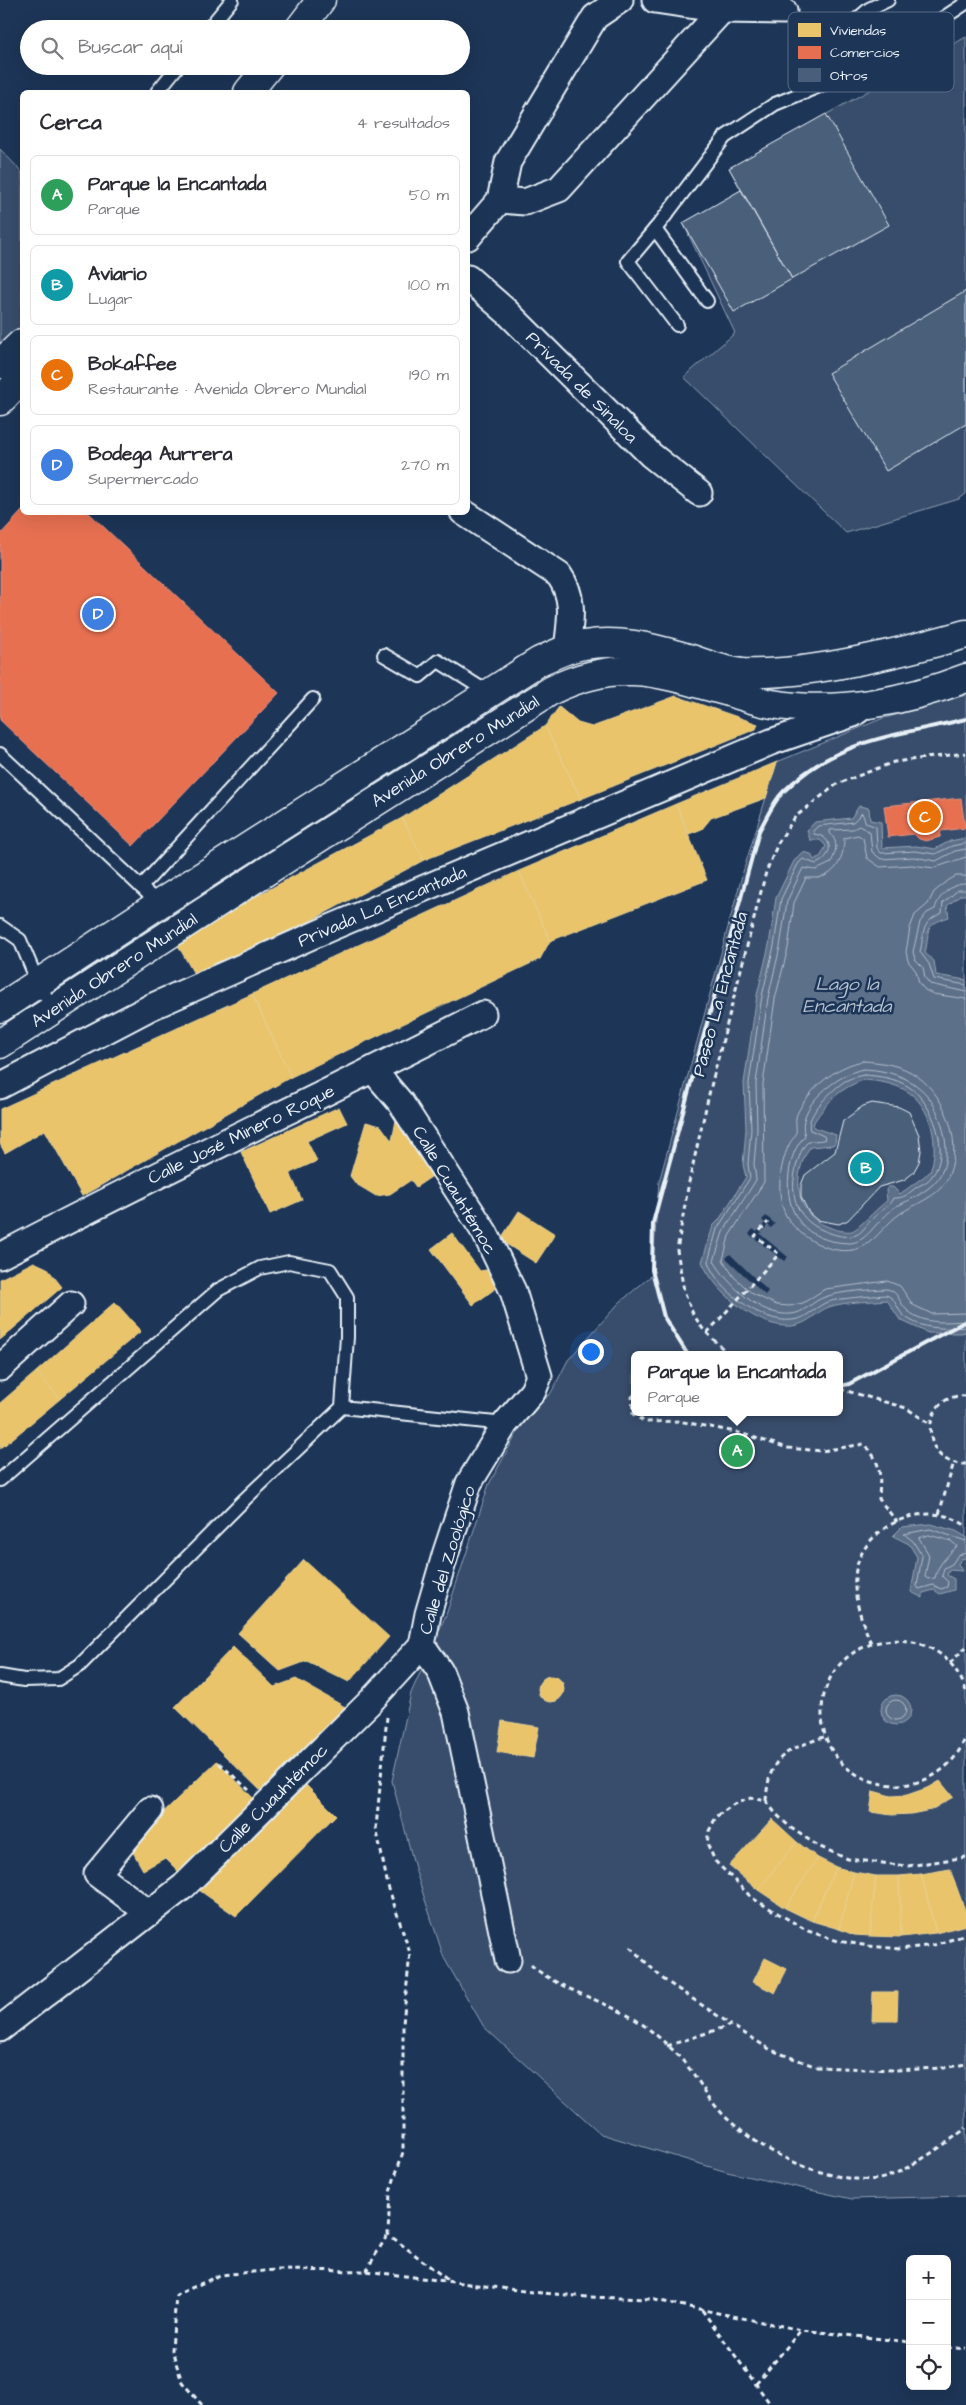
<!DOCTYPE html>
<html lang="es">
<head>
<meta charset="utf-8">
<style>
	:root { --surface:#fff; --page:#f7f7f7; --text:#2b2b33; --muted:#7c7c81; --line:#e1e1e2; --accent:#8a764a }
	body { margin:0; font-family:"Architects Daughter",sans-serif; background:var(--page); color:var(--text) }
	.controls { position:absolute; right:15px; bottom:15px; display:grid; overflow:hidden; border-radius:8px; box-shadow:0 5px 20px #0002 }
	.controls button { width:45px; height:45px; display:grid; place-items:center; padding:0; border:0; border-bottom:1px solid var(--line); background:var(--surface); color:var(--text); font:25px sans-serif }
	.you { position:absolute; left:590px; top:1351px; width:18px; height:18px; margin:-12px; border:4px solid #fff; border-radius:50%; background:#1a73e8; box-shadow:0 0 0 8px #1a73e833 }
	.badge { display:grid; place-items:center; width:32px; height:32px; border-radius:50%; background:var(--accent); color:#fff; font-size:16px; font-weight:700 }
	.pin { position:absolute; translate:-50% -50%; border:2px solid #fff; box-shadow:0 1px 5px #0006 }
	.popup { position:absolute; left:631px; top:1351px; width:212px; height:65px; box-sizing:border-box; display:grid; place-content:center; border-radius:8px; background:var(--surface); filter:drop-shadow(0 1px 4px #0005); font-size:16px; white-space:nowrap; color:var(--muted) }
	.popup b { font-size:19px; color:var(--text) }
	.popup::after { content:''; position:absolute; left:50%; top:100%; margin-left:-10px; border:10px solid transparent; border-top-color:var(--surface) }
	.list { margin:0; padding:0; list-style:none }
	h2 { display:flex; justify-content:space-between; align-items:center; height:65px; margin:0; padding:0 20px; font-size:21px }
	h2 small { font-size:16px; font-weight:400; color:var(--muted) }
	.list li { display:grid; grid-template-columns:32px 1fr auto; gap:15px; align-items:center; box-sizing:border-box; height:80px; margin:0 10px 10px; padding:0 10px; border:1px solid var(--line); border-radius:8px }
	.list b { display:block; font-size:19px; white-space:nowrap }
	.list p { margin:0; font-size:16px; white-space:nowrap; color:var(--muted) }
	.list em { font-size:16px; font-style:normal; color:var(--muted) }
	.icon { flex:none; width:28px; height:28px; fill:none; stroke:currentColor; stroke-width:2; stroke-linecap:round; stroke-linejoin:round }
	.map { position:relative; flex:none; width:966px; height:2405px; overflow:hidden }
	.search { position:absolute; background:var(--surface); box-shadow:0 5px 20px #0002; left:20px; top:20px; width:450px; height:55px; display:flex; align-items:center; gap:12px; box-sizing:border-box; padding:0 18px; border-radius:28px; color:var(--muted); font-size:19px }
	.panel { position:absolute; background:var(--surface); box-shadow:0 5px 20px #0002; left:20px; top:90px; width:450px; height:425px; border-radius:8px }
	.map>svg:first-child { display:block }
	.green { fill:#374d6c; stroke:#909fb2; fill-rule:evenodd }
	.water { fill:#5d7089; stroke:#95a4b5; fill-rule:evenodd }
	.pier { fill:#1d3557 }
	.homes { fill:#e9c46a; stroke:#e9d295 }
	.shops { fill:#e76f51; stroke:#e79683 }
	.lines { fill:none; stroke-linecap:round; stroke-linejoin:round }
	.shore { stroke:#b0bdcc; stroke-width:1 }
	.building { fill:#495e7a; stroke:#e8f1f8 }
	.lane-casing { stroke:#e8f1f8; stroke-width:16 }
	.street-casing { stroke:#e8f1f8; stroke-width:29 }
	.secondary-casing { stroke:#e8f1f8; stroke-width:31 }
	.path { stroke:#e8f1f8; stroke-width:3; stroke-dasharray:5 4; stroke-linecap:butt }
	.lane { stroke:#1d3557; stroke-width:12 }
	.street { stroke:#1d3557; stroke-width:25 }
	.secondary { stroke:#1d3557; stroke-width:28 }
	.rail { stroke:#e8f1f8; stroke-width:4 }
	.labels { text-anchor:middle; stroke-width:5; stroke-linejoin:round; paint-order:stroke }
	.street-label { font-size:18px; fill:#e8f1f8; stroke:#1d3557 }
	.water-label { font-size:19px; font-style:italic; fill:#b7c4d1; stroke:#1d3557 }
	.key { fill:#1d3557; stroke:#5a6d87; stroke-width:1 }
	.key-label { font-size:14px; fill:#e8f1f8 }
</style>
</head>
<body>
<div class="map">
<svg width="966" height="2405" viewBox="0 0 966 2405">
	<rect width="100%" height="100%" fill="#1d3557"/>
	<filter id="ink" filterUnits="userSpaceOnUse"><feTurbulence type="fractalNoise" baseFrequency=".02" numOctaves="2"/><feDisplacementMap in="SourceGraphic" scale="10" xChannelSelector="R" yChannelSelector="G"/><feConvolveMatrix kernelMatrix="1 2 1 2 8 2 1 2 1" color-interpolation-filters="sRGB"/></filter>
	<g filter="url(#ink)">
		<g class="green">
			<path d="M966,37V494L959,499L846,533L684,377L735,333L683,223L741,190L729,168Z"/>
			<path d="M0,149L22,172V328L0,346Z"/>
			<path d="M966,695V2196L852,2199L727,2172L601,2134L484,2027L444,1958L416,1872L392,1781L411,1693L446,1615L489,1484L526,1417L551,1393L568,1360L619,1303L652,1275L659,1182L743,872L777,762L881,719ZM634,1355H840V1412H634Z"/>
		</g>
		<g class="water">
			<path d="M859,806L869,808L870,820L881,822L882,848L916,846L935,849L950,841L966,838V895H961L947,906L949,917C922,926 931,929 925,953L934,961L936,975L966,980V1332L961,1333H928L900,1320L887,1300C869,1302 847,1301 829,1307C817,1311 809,1324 792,1326C758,1329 715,1292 702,1262L713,1226L719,1220L746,1177L743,1165L746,1129L744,1083L757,995L769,945L776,898L794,861L802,852L811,854L814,860L821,856L826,846L820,840H810L807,830L815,822L851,818ZM864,1080C878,1081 892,1083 905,1090C932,1105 940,1146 930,1172L900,1194L893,1187H888L886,1190L887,1201C879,1206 858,1229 852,1231C845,1232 836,1230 829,1227C795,1216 791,1175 810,1147L833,1145L835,1143L836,1135L815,1128L813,1126L814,1122C827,1102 841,1087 864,1080Z"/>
			<path d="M930,1524L956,1531L966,1537V1558L961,1559L958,1564L962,1571L949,1570L947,1575L954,1579V1590L940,1594L934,1590L923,1593V1598L911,1592L917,1557L909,1544L893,1536L902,1527Z"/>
			<circle cx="896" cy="1710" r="15"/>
		</g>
		<g class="pier">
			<path d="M766,1216L775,1224L771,1228L768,1225L760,1234L788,1257L784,1261L749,1234L753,1229L757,1232L765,1223L762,1220Z"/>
			<path d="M730,1254L768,1291L765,1295L726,1258Z"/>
		</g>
		<g class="homes">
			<path d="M676,696L758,724L756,729L581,799L545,726L559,707L578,723L592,727Z"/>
			<path d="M545,726L581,799L424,860L402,818Z"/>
			<path d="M777,762L766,798L711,818L702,829L689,834L676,804Z"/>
			<path d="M676,804L707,880L550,941L519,871Z"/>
			<path d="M402,818L424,860L198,981L175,940Z"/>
			<path d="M519,871L550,941L540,959L291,1077L252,994Z"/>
			<path d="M252,994L291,1077L82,1196L45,1130L5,1153L0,1144V1109Z"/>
			<path d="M339,1107L347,1123L307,1141L317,1161L290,1173L302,1200L270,1214L241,1152Z"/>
			<path d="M397,1115L437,1173L416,1187L411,1180L390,1194L376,1196L356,1184L350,1176L366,1122L381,1126L392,1141Z"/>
			<path d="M519,1211L555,1234L536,1263L500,1240Z"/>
			<path d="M452,1233L480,1271L498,1268L507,1280L473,1305L431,1249Z"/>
			<path d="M34,1262L47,1268L62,1287L0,1340V1279Z"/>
			<path d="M115,1302L141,1331L60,1399L36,1372Z"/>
			<path d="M36,1372L60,1399L0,1449V1403Z"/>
			<path d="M304,1560L389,1637L349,1682L307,1661L280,1671L238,1633Z"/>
			<path d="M233,1647L274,1687L296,1679L345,1707L262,1792L175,1707Z"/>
			<circle cx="551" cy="1689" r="13"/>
			<path d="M502,1721L539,1727L533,1758L497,1752Z"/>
			<path d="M217,1761L257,1802L181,1874L165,1858L143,1870L129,1845Z"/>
			<path d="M940,1781L953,1797L931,1810L911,1814L892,1815L870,1812L873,1791L891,1796L907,1795L930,1787Z"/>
			<path d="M303,1782L336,1815L236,1916L196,1888Z"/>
			<path d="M772,1819L797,1842L758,1890L729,1866Z"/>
			<path d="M797,1842L818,1858L785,1908L758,1890Z"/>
			<path d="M818,1858L836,1867L812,1921L785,1908Z"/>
			<path d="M836,1867L854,1872L839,1929L812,1921Z"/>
			<path d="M950,1869L966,1913V1925L936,1933L921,1874Z"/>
			<path d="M854,1872L876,1876L870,1936L854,1935L839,1929Z"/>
			<path d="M921,1874L936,1933L901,1937L899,1876Z"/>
			<path d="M876,1876H899L901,1937L870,1936Z"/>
			<path d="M765,1958L787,1969L775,1993L753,1982Z"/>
			<path d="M873,1992H898L897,2021H872Z"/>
		</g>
		<g class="shops">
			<path d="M22,511L88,512L279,693L133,846L0,720V535Z"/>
			<path d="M961,798L965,828L941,831L940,837L926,841L919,839L914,834L888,837L884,806Z"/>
		</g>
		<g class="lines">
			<g class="shore">
				<path d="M966,843L952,846L935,854L915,851L881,853L877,848L876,827L866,823L862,813L853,822L818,826L813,831L814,834C835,837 833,857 816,864L803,859L798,864L781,899L774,946L762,996L749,1083L751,1129L748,1164L750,1178L717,1229L708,1262C717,1289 762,1324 792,1320C806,1319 813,1309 825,1303C836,1298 873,1296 886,1295C896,1298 897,1310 904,1316C922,1330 945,1329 966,1327"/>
				<path d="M966,849L955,851L936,861L914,857L881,859L872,852L870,832L859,826L853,829L830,830V833C839,843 836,851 831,863L816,870L803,868L787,901L780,947L768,998L756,1083L757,1129L754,1164L756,1180L723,1232L714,1261C728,1285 761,1317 791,1314C805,1313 812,1301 825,1297C841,1291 869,1290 887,1289C899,1291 899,1304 908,1311C925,1325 946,1322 966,1321"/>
				<path d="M966,857L934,868L912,865L880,867L867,858L863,838L858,835L844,838C844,856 838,874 818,878C814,878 810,878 806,878L794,903L788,948L775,999L763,1084L764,1182L729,1236L723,1260L734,1277L753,1294L777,1305L790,1306L803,1303L825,1289L887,1281L900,1286L913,1305L932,1314L966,1313"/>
				<path d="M966,876H956L949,880L934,892L928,904L915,915L910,928L906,952L908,961L916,971L919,983L925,990L933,994L966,999"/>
				<path d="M966,884C952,883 938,896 935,909L927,913L920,922L913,952L915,959L923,967L925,978L930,984L966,992"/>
				<path d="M966,890H958L943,903L942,913C920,923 925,931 920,952L929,964L934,979L966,985"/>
				<path d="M863,1061C881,1062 902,1065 917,1076C947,1097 965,1147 946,1181C937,1197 915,1204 901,1213C887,1222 878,1238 864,1246C839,1260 802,1240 788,1219C775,1199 779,1166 789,1145C790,1142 793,1139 795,1136C798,1130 794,1121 797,1114C809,1089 835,1066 863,1061Z"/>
				<path d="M863,1069C894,1070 925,1082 937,1112C947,1135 953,1168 931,1186C922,1194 910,1200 899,1205C894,1206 888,1214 884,1217C873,1226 865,1243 849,1243C805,1242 784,1214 789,1173C791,1159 795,1146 805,1136C794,1107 838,1074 863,1069Z"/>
				<path d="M864,1075C879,1076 896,1078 909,1087C932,1101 952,1153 932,1176C928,1182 922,1184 917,1187C908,1193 905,1199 893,1198C889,1207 880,1211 872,1219C867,1224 863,1232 856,1235C849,1238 838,1236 830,1233C796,1222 788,1196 797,1163C800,1156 801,1148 807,1143C812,1139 820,1142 825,1139L824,1136L810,1130C804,1116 834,1088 845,1081C851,1078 858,1076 864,1075Z"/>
				<path d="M929,1535L951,1541L957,1546C948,1556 938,1563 935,1578L928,1579L925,1577L929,1555L919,1538Z"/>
				<path d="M966,1541L930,1529L904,1534L913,1541L922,1556L917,1586L919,1589L933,1585L941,1589L947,1587L948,1582L942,1576L944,1568L952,1564L958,1555L966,1553"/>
				<circle cx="896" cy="1710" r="10"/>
			</g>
		</g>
		<g class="building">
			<path d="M826,114L889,225L792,279L729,168Z"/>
			<path d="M741,190L792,279L734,312L683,223Z"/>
			<path d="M966,291V424L886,471L828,373Z"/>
			<path d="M872,1103L899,1107L909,1112L919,1135L921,1151L919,1162L913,1173L904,1180L879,1187L848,1220L839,1224L817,1220L809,1213L801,1197V1185L805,1175L835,1152L843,1121L863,1106Z"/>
		</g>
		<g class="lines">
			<defs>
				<g id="lane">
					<path d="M208,29L232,0"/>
					<path d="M157,92L178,66"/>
					<path d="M804,93L828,44L869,9L888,0"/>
					<path d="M655,229L707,301"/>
					<path d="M677,325L628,261L660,223L725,137L775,104L854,72L901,46L966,3"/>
					<path d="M384,655L420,676L438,661L489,693"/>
					<path d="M0,754L159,904"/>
					<path d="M141,887L313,699"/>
					<path d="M0,926L20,940L38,983L54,1010"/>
					<path d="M342,1407L505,1424"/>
					<path d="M0,1480L218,1290L260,1268L289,1262L330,1270L347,1297V1337L342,1407L245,1499L80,1665L58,1679L24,1680L0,1676"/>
				</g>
				<g id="street">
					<path d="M655,0L722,10L784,11"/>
					<path d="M500,200L525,202L559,189L722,10"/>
					<path d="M468,237L500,200L508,162L595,17L620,0"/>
					<path d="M468,278L507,312L651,455L699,493"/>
					<path d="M463,512L559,575C576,599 570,622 567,650"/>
					<path d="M373,1070L401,1103L485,1233L513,1291L539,1376L533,1391L505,1424L469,1483L446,1552L428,1614L422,1645L440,1671L456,1712L508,1960"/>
					<path d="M0,1086L151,1007L330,928L771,742L853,714L864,706"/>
					<path d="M0,1256C159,1172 322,1096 483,1014"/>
					<path d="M0,1368L71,1304"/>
					<path d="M149,1913L97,1874L150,1810"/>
					<path d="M0,2029L184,1886L369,1703L422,1645"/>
				</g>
				<g id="secondary">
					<path d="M299,29L321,0"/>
					<path d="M248,92L269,66"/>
					<path d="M0,364L22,343"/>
					<path d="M0,401L22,378"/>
					<path d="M0,1008L159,904L538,662C553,655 569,647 584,645C617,639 650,647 681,656C702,662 721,671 743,673C808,676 903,652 966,634"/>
					<path d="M0,1044L276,865L552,690C621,656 663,674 732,693C745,697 759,702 772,704C836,715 907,701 966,678"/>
				</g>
			</defs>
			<use href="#lane" class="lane-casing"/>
			<use href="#street" class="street-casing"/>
			<use href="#secondary" class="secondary-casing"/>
			<g class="path">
				<path d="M707,1333L779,1254L755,1236L768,1222"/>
				<path d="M729,1355L703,1329L693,1314L684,1291L677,1250L689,1182L710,1090L766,872L778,843L795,817L837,784L894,762L966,753"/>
				<path d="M840,1389L906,1408L930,1424"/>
				<path d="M634,1395L632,1397L633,1414L645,1422L678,1421L710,1427L736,1432L788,1448L822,1451L864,1444C883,1464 880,1475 879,1499L897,1522"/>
				<path d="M966,1396C920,1392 917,1466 966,1464"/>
				<path d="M939,1514L954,1462"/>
				<path d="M871,1643C861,1619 849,1589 858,1562C872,1521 931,1499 966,1526"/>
				<path d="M950,1663L966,1647"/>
				<path d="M966,1691C941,1613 825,1629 822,1710C819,1794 938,1814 966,1736"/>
				<path d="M387,1717L376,1827L388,1886L410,1953L403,2024V2152L390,2192L388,2234L449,2281"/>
				<path d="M219,1763L249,1790"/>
				<path d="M766,1801C769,1754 786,1751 826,1736"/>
				<path d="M966,1857L908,1866L848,1859L818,1846L791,1828L776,1814L766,1801L751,1798L734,1804L716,1817L709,1831L707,1843L715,1861L752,1898L808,1931L838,1941L869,1946L901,1949L934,1945L966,1935"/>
				<path d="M630,1947L663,1979L730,2024"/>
				<path d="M531,1965C562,1993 616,2002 650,2030C663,2040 678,2054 688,2067C699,2080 707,2097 719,2110C753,2149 825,2184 878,2179C899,2177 949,2142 966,2128"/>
				<path d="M667,2046L731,2025L771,2050L817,2067L894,2070L943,2068L966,2064"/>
				<path d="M366,2271L388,2234"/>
				<path d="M702,2310L771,2405"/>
				<path d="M947,2347L966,2349"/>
				<path d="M756,2384L801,2330"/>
				<path d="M202,2405L182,2382L172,2350L176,2295L220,2275L275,2270L366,2271L532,2292L588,2297L650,2299L801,2330L910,2342"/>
			</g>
			<use href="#lane" class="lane"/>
			<use href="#street" class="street"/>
			<use href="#secondary" class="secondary"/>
			<g class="rail">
				<path d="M688,1355L664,1317L652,1270L653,1223L759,831C766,819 773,802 783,792C837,738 897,736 966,719"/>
				<path d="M840,1386L849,1384L966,1321"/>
			</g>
		</g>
	</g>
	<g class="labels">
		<g class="street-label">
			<text transform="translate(582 387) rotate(45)" y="6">Privada de Sinaloa</text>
			<text transform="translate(455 751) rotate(-32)" y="6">Avenida Obrero Mundial</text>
			<text transform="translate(382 906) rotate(-23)" y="6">Privada La Encantada</text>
			<text transform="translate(114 970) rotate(-33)" y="6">Avenida Obrero Mundial</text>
			<text transform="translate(720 994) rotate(-75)" y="6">Paseo La Encantada</text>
			<text transform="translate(241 1134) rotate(-26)" y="6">Calle José Minero Roque</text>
			<text transform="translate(455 1190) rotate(59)" y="6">Calle Cuauhtémoc</text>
			<text transform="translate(447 1560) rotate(-73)" y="6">Calle del Zoológico</text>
			<text transform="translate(273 1798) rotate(-45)" y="6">Calle Cuauhtémoc</text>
		</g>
		<g class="water-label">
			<text x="847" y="990">Lago la<tspan x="847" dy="22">Encantada</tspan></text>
		</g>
	</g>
	<rect x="788" y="12" width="166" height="80" rx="8" class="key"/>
	<rect x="798" y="23" width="23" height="14" fill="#e9c46a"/>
	<rect x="798" y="46" width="23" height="13" fill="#e76f51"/>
	<rect x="798" y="68" width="23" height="14" fill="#495e7a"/>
	<g class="key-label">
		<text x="830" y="35">Viviendas</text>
		<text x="830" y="57">Comercios</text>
		<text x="830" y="80">Otros</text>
	</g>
</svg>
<div class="controls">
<button>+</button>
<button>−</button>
<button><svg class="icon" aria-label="locate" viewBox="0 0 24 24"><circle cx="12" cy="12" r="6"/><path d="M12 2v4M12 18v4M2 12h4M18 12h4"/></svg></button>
</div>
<div class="you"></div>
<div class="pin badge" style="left:737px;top:1451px;background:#2e9e5b">A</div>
<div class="popup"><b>Parque la Encantada</b>Parque</div>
<div class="pin badge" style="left:866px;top:1168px;background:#0f9aa8">B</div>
<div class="pin badge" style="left:925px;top:817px;background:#e8710a">C</div>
<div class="pin badge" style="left:98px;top:614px;background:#3f7fe0">D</div>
<div class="search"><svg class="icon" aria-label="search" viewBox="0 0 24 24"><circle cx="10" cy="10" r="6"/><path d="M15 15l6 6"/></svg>Buscar aquí</div>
<section class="panel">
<h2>Cerca<small>4 resultados</small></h2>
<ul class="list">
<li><span class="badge" style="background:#2e9e5b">A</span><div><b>Parque la Encantada</b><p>Parque</p></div><em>50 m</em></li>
<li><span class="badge" style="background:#0f9aa8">B</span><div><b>Aviario</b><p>Lugar</p></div><em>100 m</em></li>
<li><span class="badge" style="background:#e8710a">C</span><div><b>Bokaffee</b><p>Restaurante · Avenida Obrero Mundial</p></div><em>190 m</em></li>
<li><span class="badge" style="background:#3f7fe0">D</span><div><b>Bodega Aurrera</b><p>Supermercado</p></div><em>270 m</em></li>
</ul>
</section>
</div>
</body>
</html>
